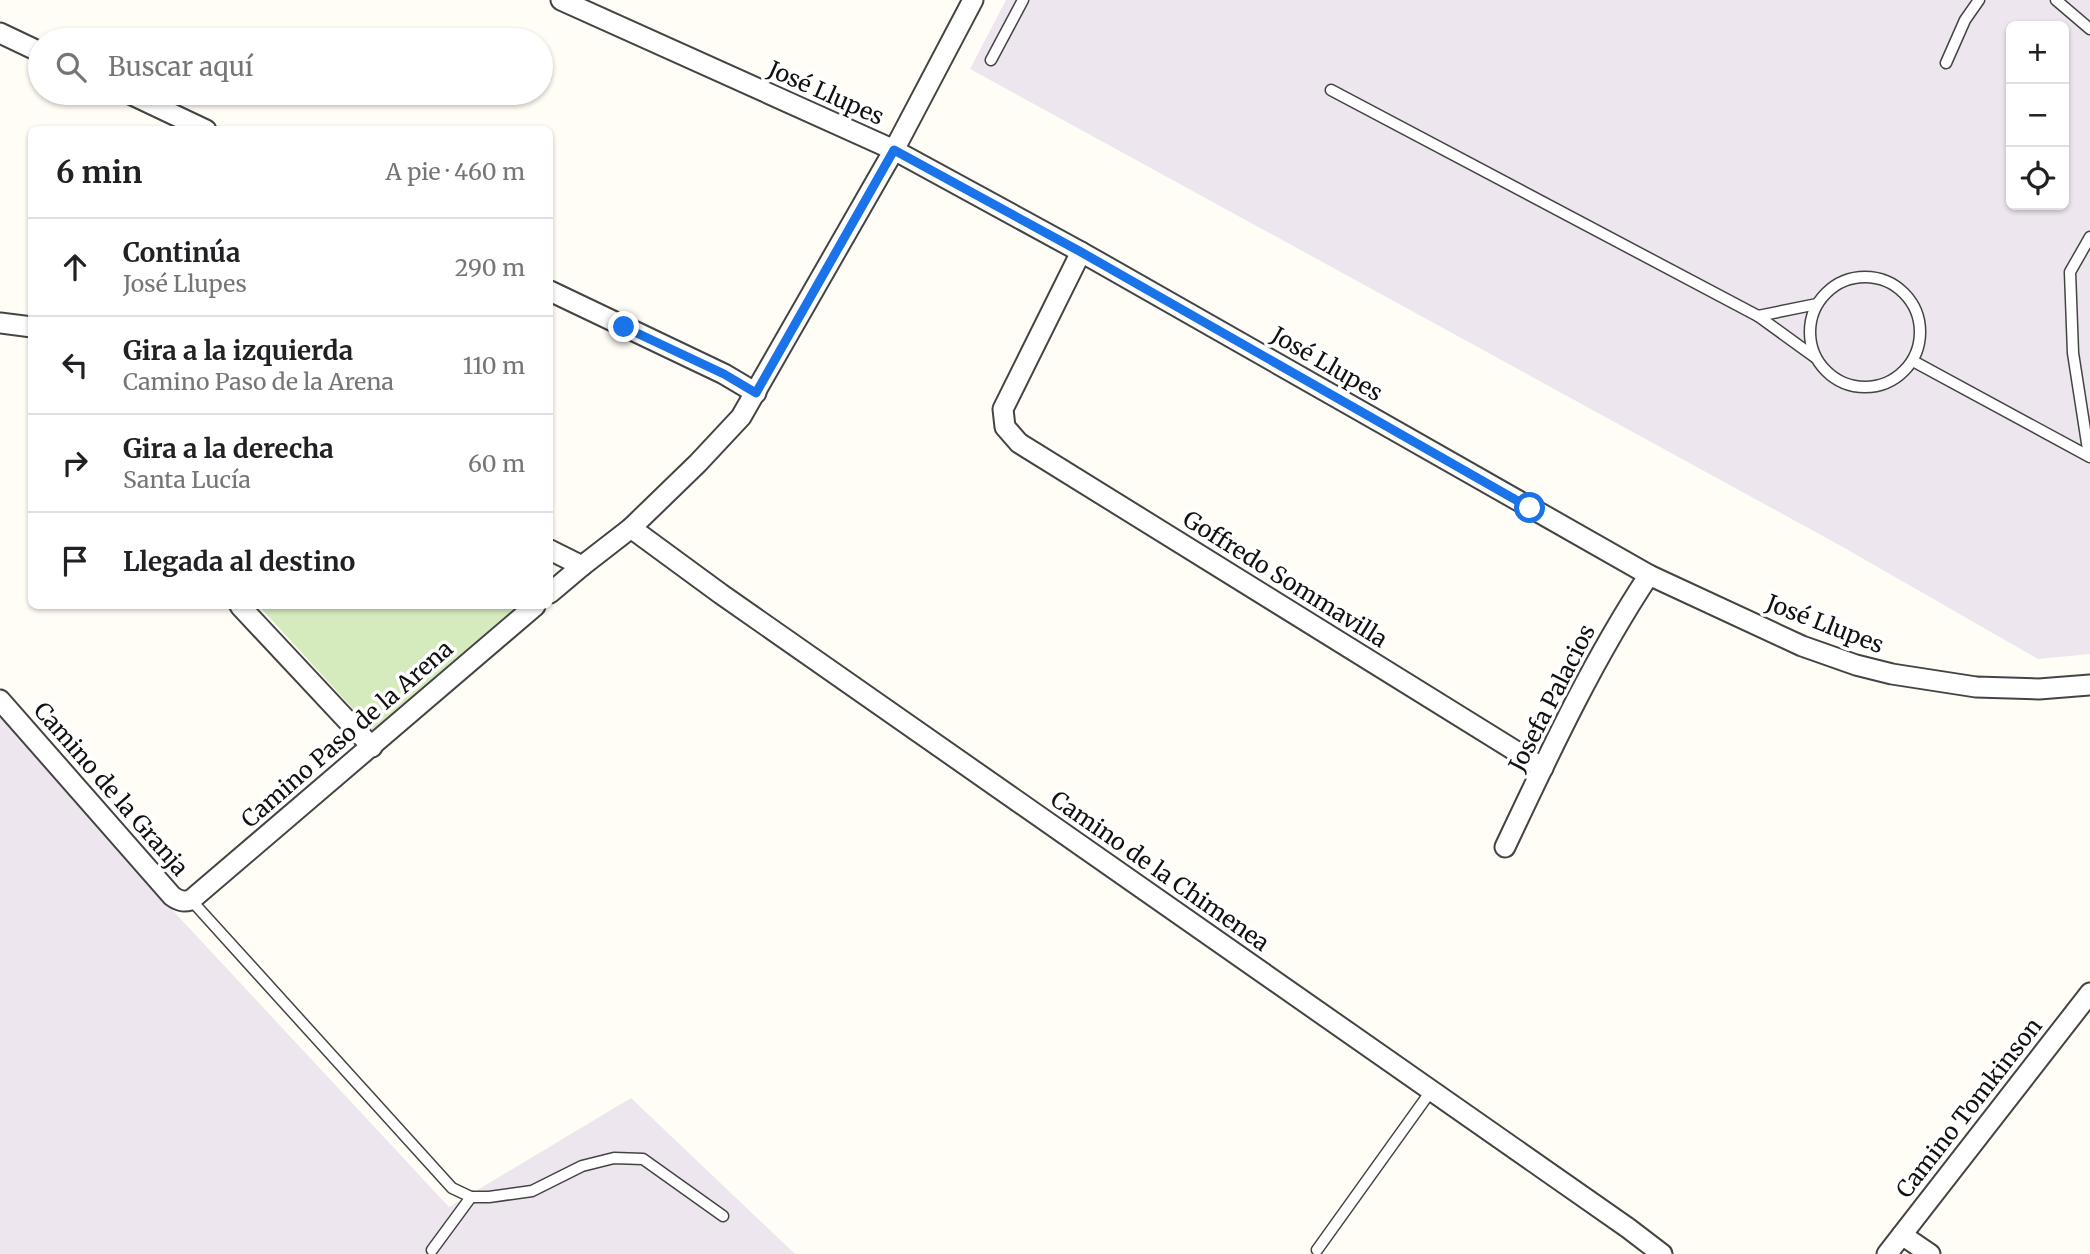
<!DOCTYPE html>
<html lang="es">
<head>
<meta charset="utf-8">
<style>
	:root { --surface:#fff; --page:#f2f2f2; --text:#202124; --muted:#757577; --line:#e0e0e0 }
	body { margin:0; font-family:Merriweather,serif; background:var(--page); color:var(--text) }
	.controls { position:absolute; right:21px; top:21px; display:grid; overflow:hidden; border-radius:10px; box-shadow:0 2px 5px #0004 }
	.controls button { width:63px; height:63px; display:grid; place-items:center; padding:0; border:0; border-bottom:2px solid var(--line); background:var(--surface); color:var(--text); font:35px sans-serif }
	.stop { position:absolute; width:21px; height:21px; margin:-16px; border:5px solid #1a73e8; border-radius:50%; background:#fff }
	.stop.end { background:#1a73e8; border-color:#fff; box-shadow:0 2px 7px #0008 }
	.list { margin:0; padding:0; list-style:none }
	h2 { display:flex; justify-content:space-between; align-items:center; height:91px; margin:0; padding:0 28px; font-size:30px }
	h2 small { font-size:23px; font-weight:400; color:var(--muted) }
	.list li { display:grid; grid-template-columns:46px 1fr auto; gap:21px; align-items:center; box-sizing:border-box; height:98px; padding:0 28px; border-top:2px solid var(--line) }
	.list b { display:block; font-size:26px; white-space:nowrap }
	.list p { margin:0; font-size:23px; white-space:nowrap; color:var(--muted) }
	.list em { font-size:23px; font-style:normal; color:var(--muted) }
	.icon { flex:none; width:38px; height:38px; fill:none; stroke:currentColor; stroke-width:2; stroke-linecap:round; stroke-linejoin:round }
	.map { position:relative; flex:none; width:2090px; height:1254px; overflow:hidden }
	.search { position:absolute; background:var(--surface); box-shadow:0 2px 5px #0004; left:28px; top:28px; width:525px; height:77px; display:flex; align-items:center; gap:18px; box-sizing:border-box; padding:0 24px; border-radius:38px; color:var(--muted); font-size:26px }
	.panel { position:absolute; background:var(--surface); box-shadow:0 2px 5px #0004; left:28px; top:126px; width:525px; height:483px; border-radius:10px }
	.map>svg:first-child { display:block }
	.industrial { fill:#eee6ef; fill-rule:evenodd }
	.green { fill:#d5ebbd }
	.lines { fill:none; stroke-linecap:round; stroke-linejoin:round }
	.lane-casing { stroke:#444; stroke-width:13 }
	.street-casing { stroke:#444; stroke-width:23 }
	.lane { stroke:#fff; stroke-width:10 }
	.street { stroke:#fff; stroke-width:19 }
	.route { stroke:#1a73e8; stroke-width:9 }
	.labels { text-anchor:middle; stroke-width:7; stroke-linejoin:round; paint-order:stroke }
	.street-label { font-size:23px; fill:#111; stroke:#fff }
</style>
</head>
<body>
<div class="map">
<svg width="2090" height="1254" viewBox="0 0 2090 1254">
	<rect width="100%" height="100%" fill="#fffdf5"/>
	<g class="industrial">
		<path d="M1006,0H2090V654L2038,659L1841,546L970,69ZM2011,26H2064V205H2011Z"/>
		<path d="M0,711L177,915L449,1207L631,1098L795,1254H0Z"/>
	</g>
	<path class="green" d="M259,606H526L375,733Z"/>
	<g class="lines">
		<defs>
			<g id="lane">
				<path d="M2056,0L2090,29"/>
				<path d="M991,60L1023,0"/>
				<path d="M1946,63L1965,20L1979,0"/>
				<path d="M1331,90L1758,316L1816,358"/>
				<circle cx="1865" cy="332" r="55"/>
				<path d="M1758,316L1817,304"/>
				<path d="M1913,361L2090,457"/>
				<path d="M2089,456L2073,353L2070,272L2090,237"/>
				<path d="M191,900L452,1188L471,1197H489L532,1191L582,1166L614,1158L643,1159L723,1216"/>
				<path d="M432,1250L471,1197"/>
				<path d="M1317,1250L1431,1091"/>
			</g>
			<g id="street">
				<path d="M561,0L894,150L1081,252L1649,575L1802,646L1856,665L1892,674L1976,687L2039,689L2090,685"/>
				<path d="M0,33L40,52"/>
				<path d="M128,93L206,130"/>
				<path d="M1081,252L1003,409L1005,427L1019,443L1543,768"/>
				<path d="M550,291L724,374L756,393"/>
				<path d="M0,323L32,327"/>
				<path d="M631,528L721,594L1628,1228L1662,1254"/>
				<path d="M550,550L582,566"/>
				<path d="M550,593L582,566L631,528L698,463L741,417L894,150L973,0"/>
				<path d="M240,606L372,747"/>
				<path d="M0,700L172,896C179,901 183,902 191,900L535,606"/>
				<path d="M1505,847C1549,754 1592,661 1649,575"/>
				<path d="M1902,1235L1930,1254"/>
				<path d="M1887,1254L2090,993"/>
			</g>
		</defs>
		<use href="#lane" class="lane-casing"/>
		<use href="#street" class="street-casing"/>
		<use href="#lane" class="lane"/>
		<use href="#street" class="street"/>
	</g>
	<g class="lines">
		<path class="route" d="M624,327L724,374L756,393L894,150L1081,252L1530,508"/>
	</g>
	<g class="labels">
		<g class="street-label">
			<text transform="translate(826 93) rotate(24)" y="8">José Llupes</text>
			<text transform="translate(1327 364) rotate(30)" y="8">José Llupes</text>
			<text transform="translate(1285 579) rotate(32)" y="8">Goffredo Sommavilla</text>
			<text transform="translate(1825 624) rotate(21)" y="8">José Llupes</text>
			<text transform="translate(1552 698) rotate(-63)" y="8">Josefa Palacios</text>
			<text transform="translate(347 734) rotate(-41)" y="8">Camino Paso de la Arena</text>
			<text transform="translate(111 789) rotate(49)" y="8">Camino de la Granja</text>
			<text transform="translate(1160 871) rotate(35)" y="8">Camino de la Chimenea</text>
			<text transform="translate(1969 1108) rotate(-52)" y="8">Camino Tomkinson</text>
		</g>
	</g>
</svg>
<div class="controls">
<button>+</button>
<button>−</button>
<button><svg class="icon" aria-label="locate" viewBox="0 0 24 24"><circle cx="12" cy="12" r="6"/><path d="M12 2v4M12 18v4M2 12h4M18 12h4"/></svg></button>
</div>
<div class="stop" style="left:1530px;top:508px"></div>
<div class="stop end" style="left:624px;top:327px"></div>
<div class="search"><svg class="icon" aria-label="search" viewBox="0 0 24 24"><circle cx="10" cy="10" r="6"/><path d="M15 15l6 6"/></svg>Buscar aquí</div>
<section class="panel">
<h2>6 min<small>A pie · 460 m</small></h2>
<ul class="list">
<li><svg class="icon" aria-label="ahead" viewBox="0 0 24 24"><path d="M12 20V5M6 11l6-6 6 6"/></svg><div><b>Continúa</b><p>José Llupes</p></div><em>290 m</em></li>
<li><svg class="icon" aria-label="left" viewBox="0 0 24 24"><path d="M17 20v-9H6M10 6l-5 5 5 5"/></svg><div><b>Gira a la izquierda</b><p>Camino Paso de la Arena</p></div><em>110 m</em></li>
<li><svg class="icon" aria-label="right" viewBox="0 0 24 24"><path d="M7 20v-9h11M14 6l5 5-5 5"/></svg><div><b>Gira a la derecha</b><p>Santa Lucía</p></div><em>60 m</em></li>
<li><svg class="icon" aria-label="arrive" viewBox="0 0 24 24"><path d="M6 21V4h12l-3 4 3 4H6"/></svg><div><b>Llegada al destino</b></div></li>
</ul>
</section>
</div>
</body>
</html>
